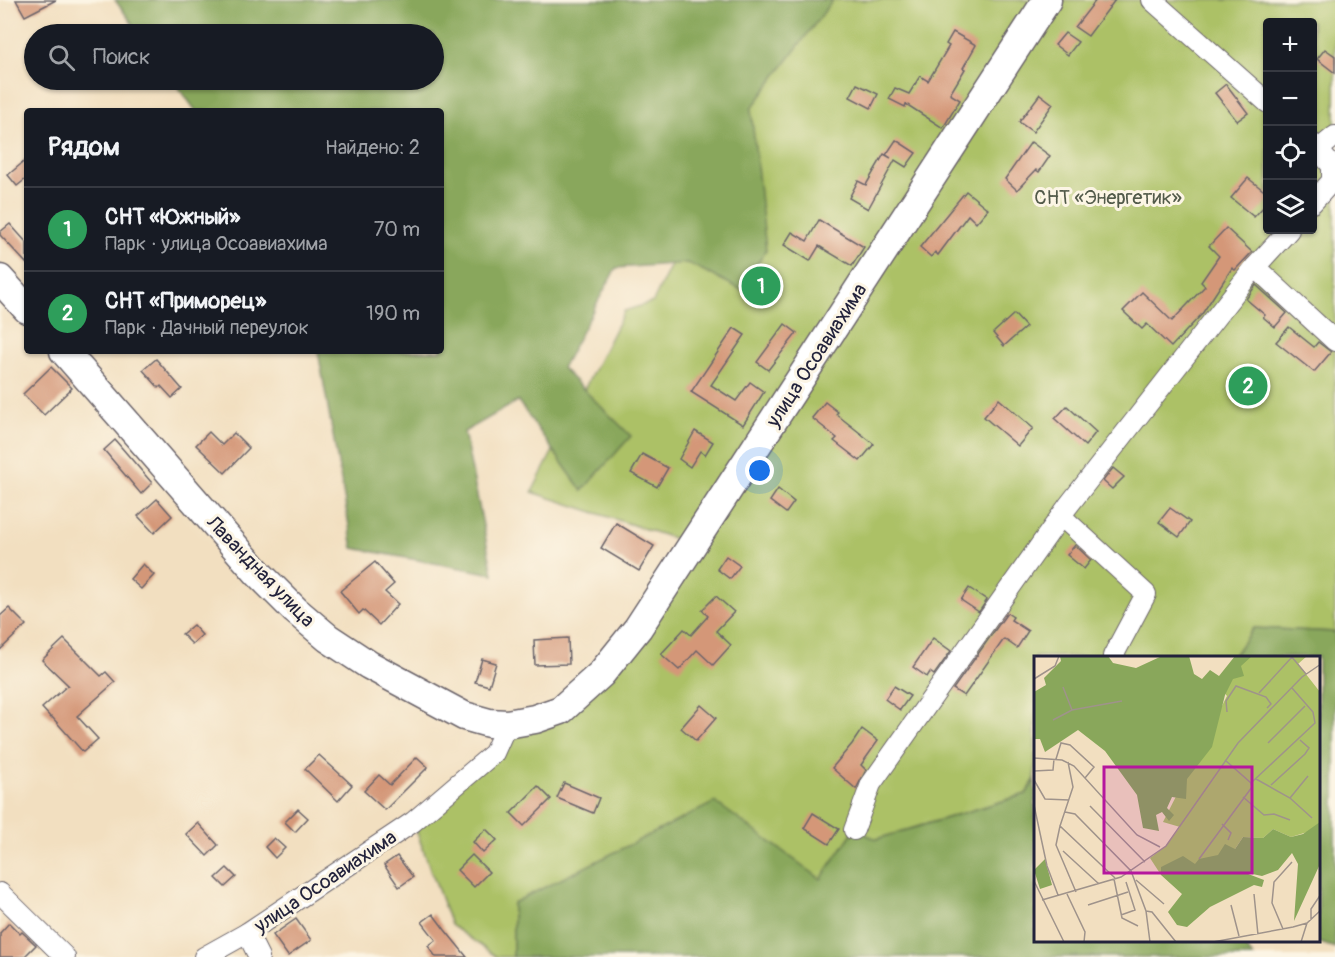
<!DOCTYPE html>
<html lang="ru">
<head>
<meta charset="utf-8">
<style>
	:root { --surface:#171b24; --page:#20242c; --text:#f1f3f6; --muted:#9ea1a6; --line:#363941; --accent:#0b8043 }
	body { margin:0; font-family:Pangolin,sans-serif; background:var(--page); color:var(--text) }
	.controls { position:absolute; right:18px; top:18px; display:grid; overflow:hidden; border-radius:6px; box-shadow:0 2px 4px #0004 }
	.controls button { width:54px; height:54px; display:grid; place-items:center; padding:0; border:0; border-bottom:2px solid var(--line); background:var(--surface); color:var(--text); font:30px sans-serif }
	.you { position:absolute; left:760px; top:471px; width:21px; height:21px; margin:-15px; border:4px solid #fff; border-radius:50%; background:#1a73e8; box-shadow:0 0 0 9px #1a73e833 }
	.badge { display:grid; place-items:center; width:39px; height:39px; border-radius:50%; background:var(--accent); color:#fff; font-size:20px; font-weight:700 }
	.pin { position:absolute; translate:-50% -50%; border:3px solid #fff; box-shadow:0 2px 6px #0006 }
	.list { margin:0; padding:0; list-style:none }
	h2 { display:flex; justify-content:space-between; align-items:center; height:78px; margin:0; padding:0 24px; font-size:26px }
	h2 small { font-size:20px; font-weight:400; color:var(--muted) }
	.list li { display:grid; grid-template-columns:39px 1fr auto; gap:18px; align-items:center; box-sizing:border-box; height:84px; padding:0 24px; border-top:2px solid var(--line) }
	.list b { display:block; font-size:22px; white-space:nowrap }
	.list p { margin:0; font-size:20px; white-space:nowrap; color:var(--muted) }
	.list em { font-size:20px; font-style:normal; color:var(--muted) }
	.icon { flex:none; width:33px; height:33px; fill:none; stroke:currentColor; stroke-width:2; stroke-linecap:round; stroke-linejoin:round }
	.map { position:relative; flex:none; width:1335px; height:957px; overflow:hidden }
	.search { position:absolute; background:var(--surface); box-shadow:0 2px 4px #0004; left:24px; top:24px; width:420px; height:66px; display:flex; align-items:center; gap:15px; box-sizing:border-box; padding:0 21px; border-radius:33px; color:var(--muted); font-size:22px }
	.panel { position:absolute; background:var(--surface); box-shadow:0 2px 4px #0004; left:24px; top:108px; width:420px; height:246px; border-radius:6px }
	.map>svg:first-child { display:block }
	.green { fill:#acc166; stroke:#677250; stroke-width:1.5; fill-rule:evenodd }
	.forest { fill:#89a75b; stroke:#56644b; stroke-width:1.5 }
	.building { fill:#d49778 }
	.lines { fill:none; stroke-linecap:round; stroke-linejoin:round }
	.street-casing { stroke:#6b646a; stroke-width:22 }
	.secondary-casing { stroke:#6b646a; stroke-width:31 }
	.street { stroke:#fff; stroke-width:20 }
	.secondary { stroke:#fff; stroke-width:28 }
	.labels { text-anchor:middle; stroke-width:6; stroke-linejoin:round; paint-order:stroke }
	.park-label { font-size:20px; fill:#525a4a; stroke:#fcf5e5 }
	.street-label { font-size:20px; fill:#22223b; stroke:#fcf5e5 }
	.inset-road { fill:none; stroke:#9f938b; stroke-width:1.5 }
	.view { fill:#b5179e; fill-opacity:0.15; stroke:#b5179e; stroke-width:3 }
	.inset-edge { fill:none; stroke:#22223b; stroke-width:3 }
</style>
</head>
<body>
<div class="map">
<svg width="1335" height="957" viewBox="0 0 1335 957">
	<rect width="100%" height="100%" fill="#fcf5e5"/>
	<filter id="ink" filterUnits="userSpaceOnUse"><feTurbulence type="fractalNoise" baseFrequency=".0167" numOctaves="2"/><feDisplacementMap in="SourceGraphic" scale="12" xChannelSelector="R" yChannelSelector="G"/><feConvolveMatrix kernelMatrix="1 2 1 2 8 2 1 2 1" color-interpolation-filters="sRGB"/></filter>
	<filter id="wash" filterUnits="userSpaceOnUse"><feTurbulence type="fractalNoise" baseFrequency=".008" numOctaves="4" result="noise"/><feDisplacementMap in="SourceGraphic" scale="24" xChannelSelector="R" yChannelSelector="G"/><feGaussianBlur stdDeviation="1.35" result="paint"/><feColorMatrix in="noise" values="0 0 0 0 0 0 0 0 0 0 0 0 0 0 0 0 0 1.4 0 .05"/><feComposite in="paint" operator="in"/></filter>
	<g filter="url(#wash)">
		<rect width="100%" height="100%" fill="#f2dfc0"/>
		<path class="green" d="M794,0H1335V632L1253,628L1233,657H1035V779L1026,794L877,839L821,879L513,903V957H497L451,925L413,822L494,753L507,724L561,710L691,544L532,492L624,311L653,302L783,33ZM1268,22H1312V230H1268Z"/>
		<g class="forest">
			<path d="M115,0H833L751,109L766,250L742,290L688,263L616,268L562,368L631,436L582,491L518,401L464,432L493,574L353,548L318,351H441V111H196L173,80H434V34H140Z"/>
			<path d="M1253,628L1335,632V948L1314,941L1318,940V657H1233Z"/>
			<path d="M1035,779V940L1259,941L1241,943L1254,957H513V903L715,802L821,879L854,830L877,839L1026,794Z"/>
		</g>
		<g id="blocks">
			<g class="building">
				<path d="M16,0H56L25,16Z"/>
				<path d="M1096,0H1115L1088,36L1075,27Z"/>
				<path d="M953,32L976,45L963,68L965,69L950,94L960,100L943,128L906,104L905,107L889,99L895,88L909,94L920,76L928,81L949,46L946,44Z"/>
				<path d="M1065,33L1078,42L1068,55L1055,45Z"/>
				<path d="M1325,49L1335,56V73L1317,59Z"/>
				<path d="M857,84L878,94L871,108L850,97Z"/>
				<path d="M1226,84L1248,113L1237,121L1215,93Z"/>
				<path d="M1040,94L1053,104L1033,132L1019,122Z"/>
				<path d="M896,140L916,153L906,167L895,160L868,209L849,198L858,181L866,185L884,154L891,158L886,155Z"/>
				<path d="M1031,142L1050,156L1039,172L1036,170L1017,190L1005,179Z"/>
				<path d="M27,159V178L17,186L8,175Z"/>
				<path d="M1248,178L1268,194V202L1254,217L1231,198Z"/>
				<path d="M966,191L988,209L976,223L968,215L938,255L935,252L931,257L920,247Z"/>
				<path d="M819,220L864,247L852,266L819,246L810,261L784,245L792,232L807,241Z"/>
				<path d="M10,224L27,243V264L0,235V232Z"/>
				<path d="M1226,228L1252,252L1235,270L1232,268L1202,314L1171,347L1147,324L1142,329L1123,311L1142,292L1172,321L1205,286L1201,282L1219,256L1209,246Z"/>
				<path d="M1256,285L1287,313L1275,327L1263,317L1265,315L1246,299Z"/>
				<path d="M1014,314L1026,327L1004,346L993,333Z"/>
				<path d="M785,324L797,333L768,370L757,362Z"/>
				<path d="M1289,327L1314,347L1318,342L1331,352L1314,372L1276,342Z"/>
				<path d="M734,328L745,335L711,385L736,401L750,382L764,392L743,425L691,392Z"/>
				<path d="M156,359L182,389L172,398L161,386L159,388L143,370Z"/>
				<path d="M51,367L72,388L44,415L23,394Z"/>
				<path d="M999,399L1033,428L1018,446L984,417Z"/>
				<path d="M825,402L838,412L836,414L874,444L860,461L834,441L837,438L812,418Z"/>
				<path d="M1067,406L1096,432L1085,446L1055,419Z"/>
				<path d="M695,431L713,442L705,455L700,451L690,467L679,459Z"/>
				<path d="M209,432L222,445L234,433L249,448L225,473L196,445Z"/>
				<path d="M115,440L152,483L141,494L104,450Z"/>
				<path d="M642,454L668,468L657,487L631,473Z"/>
				<path d="M1113,468L1124,477L1112,489L1103,481Z"/>
				<path d="M778,489L794,502L786,513L770,501Z"/>
				<path d="M157,499L172,516L154,533L138,516Z"/>
				<path d="M1170,508L1190,522L1179,537L1159,522Z"/>
				<path d="M616,523L654,546L639,571L601,548Z"/>
				<path d="M1075,545L1091,560L1084,569L1067,555Z"/>
				<path d="M726,556L740,566L730,579L717,569Z"/>
				<path d="M375,562L394,584L385,592L398,604L379,625L363,610L359,614L340,591Z"/>
				<path d="M143,564L154,575L141,589L130,579Z"/>
				<path d="M969,588L987,600L979,612L961,600Z"/>
				<path d="M716,596L734,612L716,631L731,645L713,665L697,650L679,670L661,654L684,629L691,635L708,616L702,610Z"/>
				<path d="M9,608L26,625L0,650V616Z"/>
				<path d="M1007,613L1013,617L1011,620L1028,631L1017,648L1004,639L964,696L953,689Z"/>
				<path d="M193,625L202,635L192,644L182,634Z"/>
				<path d="M568,638L569,664L535,665L534,640Z"/>
				<path d="M933,638L951,651L934,675L930,672L927,677L913,667Z"/>
				<path d="M64,639L101,676L106,672L115,682L77,716L98,739L83,752L52,717L51,718L42,708L68,685L42,660Z"/>
				<path d="M482,659L496,663L489,686L475,682Z"/>
				<path d="M894,686L910,696L900,710L885,699Z"/>
				<path d="M701,705L716,718L696,741L681,728Z"/>
				<path d="M862,729L878,741L861,765L866,770L856,789L832,768L852,744Z"/>
				<path d="M319,755L352,785L338,801L305,769Z"/>
				<path d="M417,757L428,767L385,810L364,791L379,775L390,785Z"/>
				<path d="M564,783L599,798L593,813L557,798Z"/>
				<path d="M538,786L551,799L524,826L511,813Z"/>
				<path d="M298,809L308,818L295,832L285,822Z"/>
				<path d="M813,813L839,829L829,844L804,828Z"/>
				<path d="M198,823L218,845L207,856L186,834Z"/>
				<path d="M486,829L497,840L483,853L473,842Z"/>
				<path d="M274,838L285,848L275,858L265,847Z"/>
				<path d="M472,855L489,872L474,887L457,870Z"/>
				<path d="M397,856L413,877L399,887L384,865Z"/>
				<path d="M227,868L236,877L225,887L216,878Z"/>
				<path d="M433,914L445,930L467,957H436L428,946L436,940L422,922Z"/>
				<path d="M296,919L311,940L288,956L273,935Z"/>
				<path d="M9,923L20,934L22,932L36,945L24,957H0V933Z"/>
			</g>
		</g>
	</g>
	<g filter="url(#ink)">
		<use href="#blocks" fill-opacity="0" stroke="#6b646a" stroke-width="1.5"/>
		<g class="lines">
			<defs>
				<g id="street">
					<path d="M1152,0L1268,103"/>
					<path d="M1312,143L1332,166V181L1312,203"/>
					<path d="M1319,149L1335,136"/>
					<path d="M1255,267L1335,341"/>
					<path d="M1061,516L1146,594L1113,656"/>
					<path d="M854,830L871,784L1068,506L1255,267L1289,230"/>
					<path d="M0,893L65,957"/>
					<path d="M247,933L259,957"/>
					<path d="M204,957L247,933L413,822L494,753L507,724"/>
				</g>
				<g id="secondary">
					<path d="M0,279L27,309"/>
					<path d="M64,351L258,573L295,610L328,638L369,665L464,716L489,723L507,724L535,719L561,710L601,674L638,628L1047,0"/>
				</g>
			</defs>
			<use href="#street" class="street-casing"/>
			<use href="#secondary" class="secondary-casing"/>
			<use href="#street" class="street"/>
			<use href="#secondary" class="secondary"/>
		</g>
	</g>
	<g class="labels">
		<g class="park-label">
			<text x="1108" y="204">СНТ «Энергетик»</text>
		</g>
		<g class="street-label">
			<text transform="translate(816 355) rotate(-57)" y="7">улица Осоавиахима</text>
			<text transform="translate(261 571) rotate(46)" y="7">Лавандная улица</text>
			<text transform="translate(325 881) rotate(-34)" y="7">улица Осоавиахима</text>
		</g>
	</g>
	<g transform="translate(1034 656)">
		<rect width="286" height="286" fill="#f2dfc0"/>
		<path d="M211,0H273L264,8L286,36V166L280,174L257,181L239,173L229,182L209,181L201,193L161,209L127,211V219L116,202L132,190L146,171L129,166L193,40L184,29Z" fill="#acc166"/>
		<path d="M26,0H74L79,7L102,12L128,0H155L160,18L168,23L176,14L185,20L201,0H218L207,10L210,20L199,23L191,39L178,91L153,123L152,143L138,141L133,152L140,159L135,165L128,156L122,159L125,175L109,172L103,139L71,95L44,74L11,96L6,83H0V36L12,29L10,22L27,5ZM286,166V208L260,265L264,208L258,197L244,214L228,220L209,216L230,224L228,231L220,229L176,251L153,271L143,269L134,256L148,238L127,219V211L149,200L161,208L165,203L184,199L191,188L201,193L209,181L229,182L239,173L257,181L269,178ZM11,203L18,229L6,233L0,214Z" fill="#89a75b"/>
		<path class="inset-road" d="M257,0L272,18M0,23L21,10L25,0M29,31L38,54M225,37L258,1M193,56L192,45L202,30L232,41L237,48L233,52M19,64L38,54L88,45M234,87L271,50M0,102L28,104L40,110L103,179L126,191M22,103L27,87L36,89L60,111L51,122M191,104L217,127M34,106L39,131L26,170L81,222M0,115L19,114L20,103M222,123L256,142L278,162M0,124L11,143L35,144M237,129L271,98L275,92L266,84M209,141L230,159L240,158L256,164M256,142L274,120M0,149L13,210L24,239M56,150L111,206M31,156L41,158L97,215L112,255L116,286M188,168L197,177L194,184M26,170L22,189L42,236M29,195L65,228M165,203L218,131L217,127L281,67L279,56L258,32M80,223L88,262L104,270M102,224L130,248M0,225L30,286M33,238L51,276L50,286M220,238L224,279M8,244L87,221L132,190L204,87L268,21L287,8M54,249L94,236M197,249L205,280M112,255L118,256L142,286M87,259L101,254L92,226M277,264V253L287,238M249,273L238,247L240,226L258,206M179,286L259,271L273,267L287,254M267,286L273,267"/>
		<path class="view" d="M70,111H218V217H70Z"/>
		<rect width="286" height="286" class="inset-edge"/>
	</g>
</svg>
<div class="controls">
<button>+</button>
<button>−</button>
<button><svg class="icon" aria-label="locate" viewBox="0 0 24 24"><circle cx="12" cy="12" r="6"/><path d="M12 2v4M12 18v4M2 12h4M18 12h4"/></svg></button>
<button><svg class="icon" aria-label="layers" viewBox="0 0 24 24"><path d="M12 4l9 5-9 5-9-5zM3 14l9 5 9-5"/></svg></button>
</div>
<div class="you"></div>
<div class="pin badge" style="left:761px;top:286px;background:#2e9e5b">1</div>
<div class="pin badge" style="left:1248px;top:386px;background:#2e9e5b">2</div>
<div class="search"><svg class="icon" aria-label="search" viewBox="0 0 24 24"><circle cx="10" cy="10" r="6"/><path d="M15 15l6 6"/></svg>Поиск</div>
<section class="panel">
<h2>Рядом<small>Найдено: 2</small></h2>
<ul class="list">
<li><span class="badge" style="background:#2e9e5b">1</span><div><b>СНТ «Южный»</b><p>Парк · улица Осоавиахима</p></div><em>70 m</em></li>
<li><span class="badge" style="background:#2e9e5b">2</span><div><b>СНТ «Приморец»</b><p>Парк · Дачный переулок</p></div><em>190 m</em></li>
</ul>
</section>
</div>
</body>
</html>
